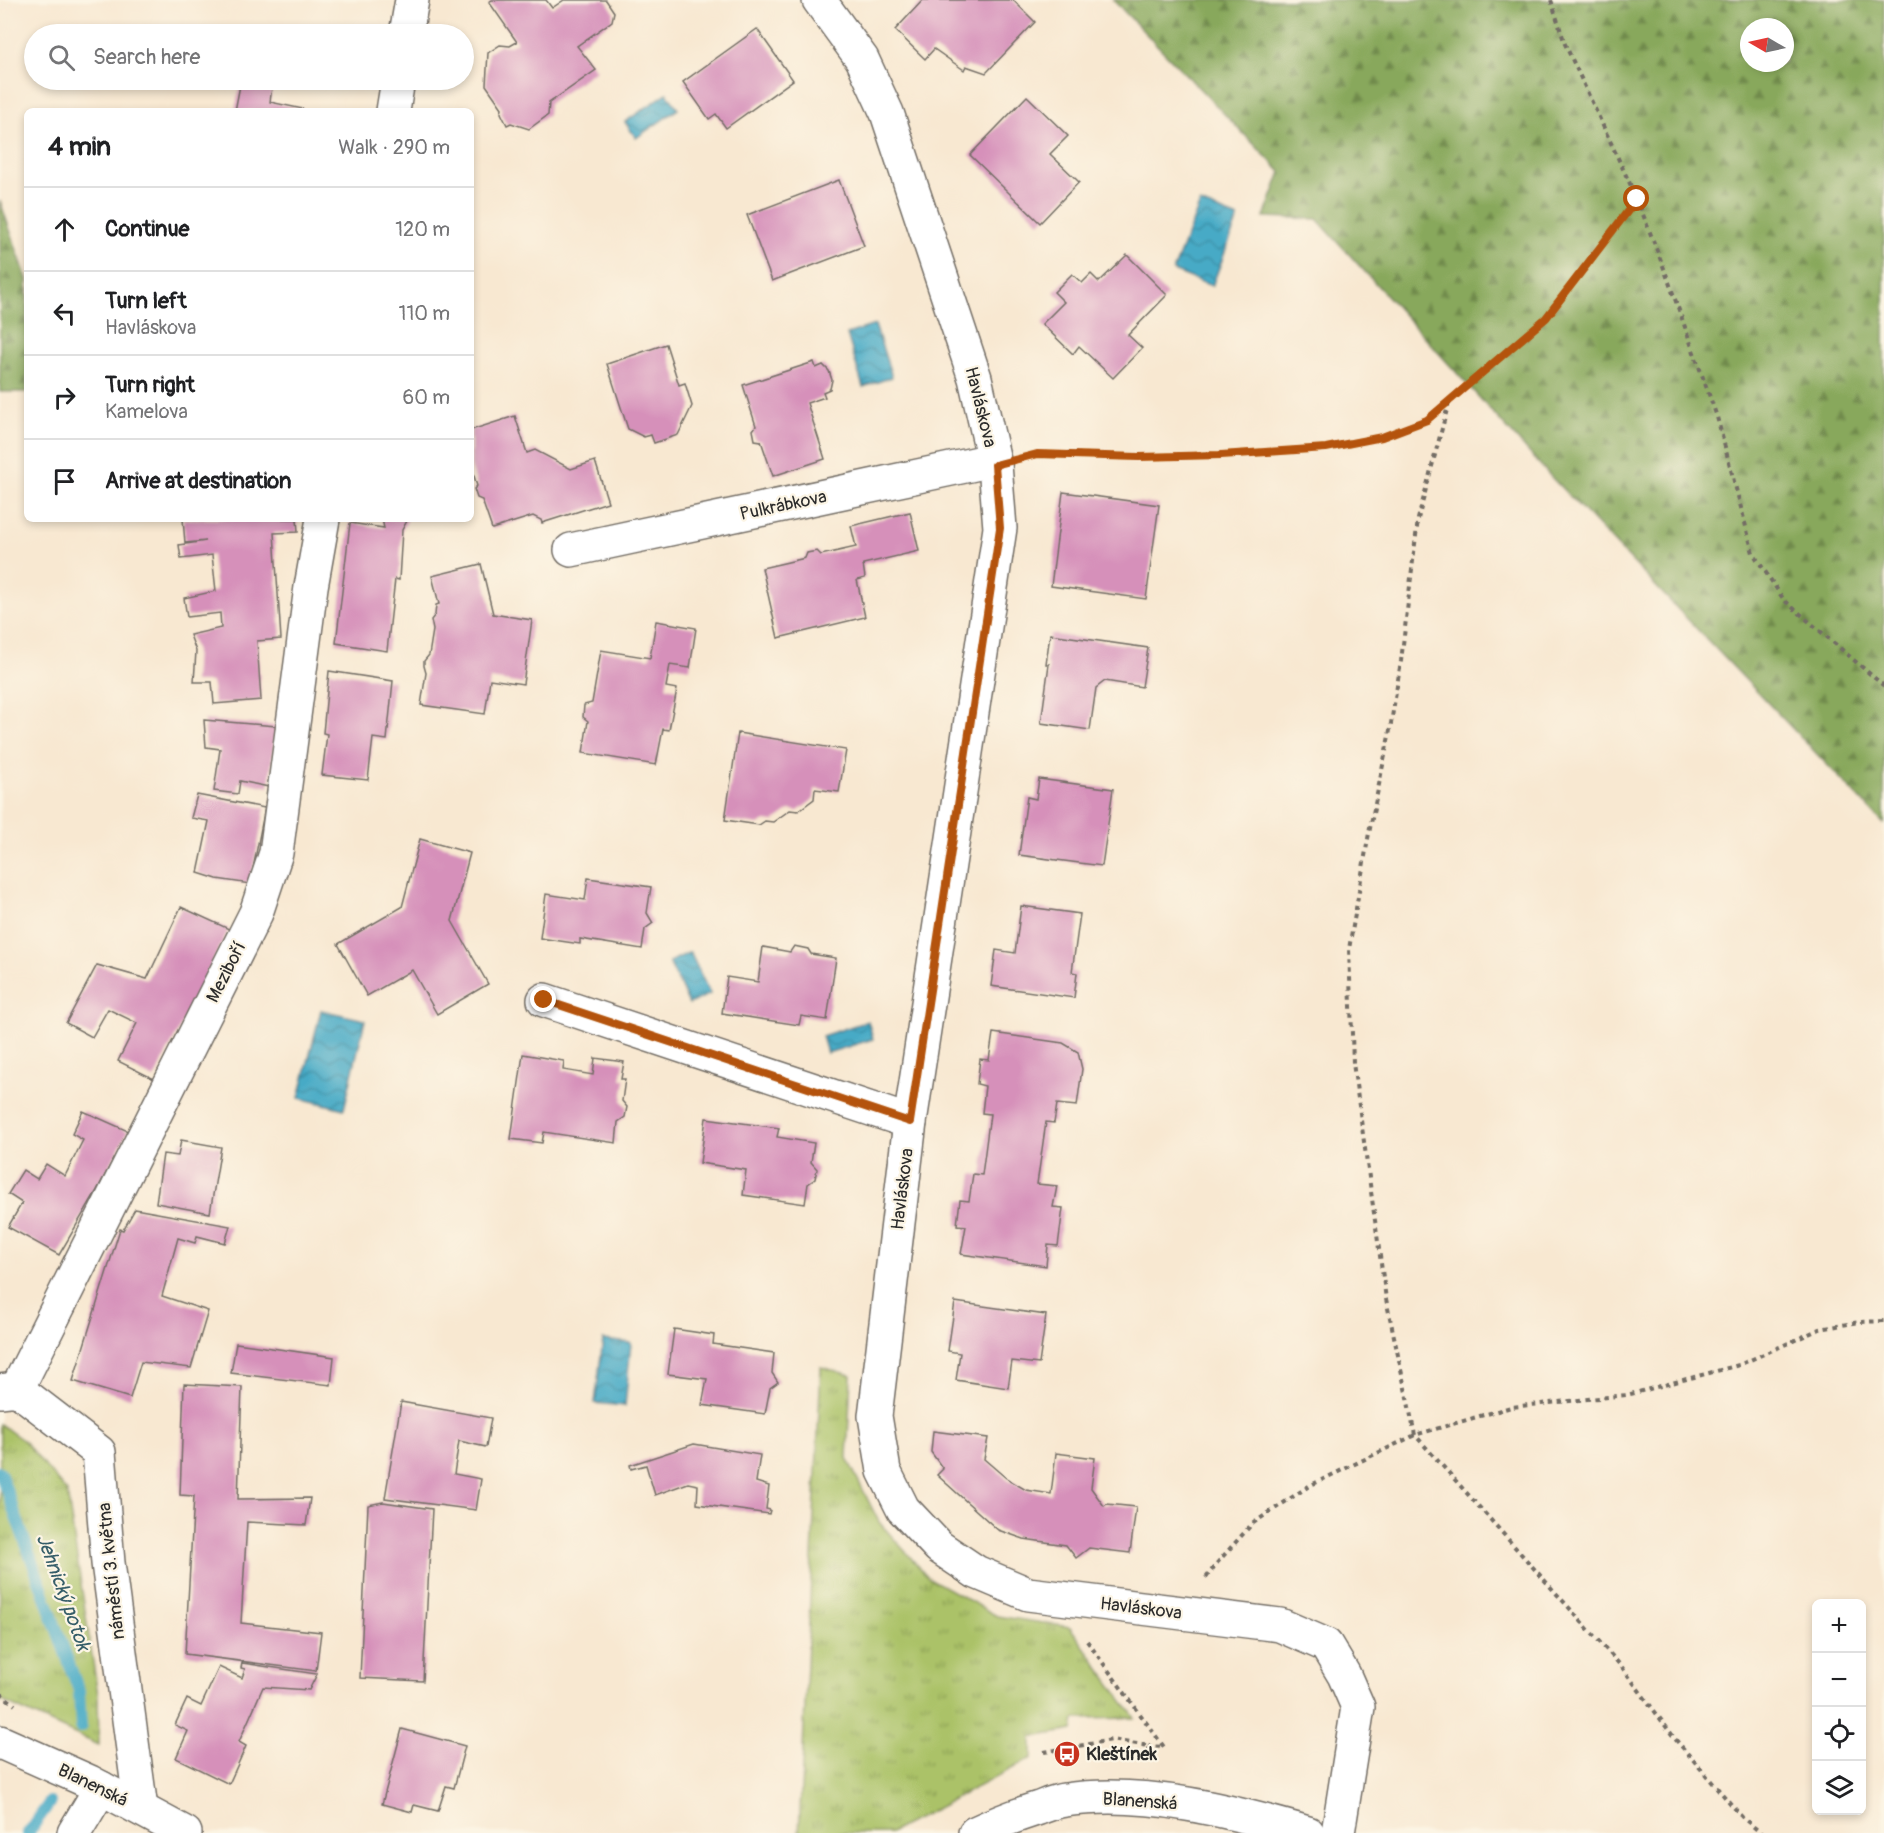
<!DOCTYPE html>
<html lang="en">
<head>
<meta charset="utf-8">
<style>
	:root { --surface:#fff; --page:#f6f6f6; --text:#202124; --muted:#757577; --line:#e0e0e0 }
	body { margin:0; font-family:Pangolin,sans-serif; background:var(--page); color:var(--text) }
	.controls { position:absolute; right:18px; bottom:18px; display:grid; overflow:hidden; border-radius:9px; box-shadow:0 3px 9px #0003 }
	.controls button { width:54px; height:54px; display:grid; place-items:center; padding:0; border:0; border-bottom:2px solid var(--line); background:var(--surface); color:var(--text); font:30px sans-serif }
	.compass { position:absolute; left:1740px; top:18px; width:54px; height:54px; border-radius:50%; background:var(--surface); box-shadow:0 3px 9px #0003; rotate:279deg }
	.stop { position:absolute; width:18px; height:18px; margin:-14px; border:4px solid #b45309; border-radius:50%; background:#fff }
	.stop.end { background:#b45309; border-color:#fff; box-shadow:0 2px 6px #0008 }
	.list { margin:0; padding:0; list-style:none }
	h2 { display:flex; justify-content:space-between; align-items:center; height:78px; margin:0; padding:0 24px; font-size:26px }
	h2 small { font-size:20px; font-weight:400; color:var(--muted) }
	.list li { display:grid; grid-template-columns:39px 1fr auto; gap:18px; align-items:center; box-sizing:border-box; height:84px; padding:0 24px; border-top:2px solid var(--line) }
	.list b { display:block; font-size:22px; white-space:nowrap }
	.list p { margin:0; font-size:20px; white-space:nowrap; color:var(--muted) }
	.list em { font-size:20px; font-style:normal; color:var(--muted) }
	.icon { flex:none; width:33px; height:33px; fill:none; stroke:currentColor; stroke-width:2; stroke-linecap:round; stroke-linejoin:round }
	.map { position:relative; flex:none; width:1884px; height:1833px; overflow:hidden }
	.search { position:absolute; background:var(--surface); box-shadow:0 3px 9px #0003; left:24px; top:24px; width:450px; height:66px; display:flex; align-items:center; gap:15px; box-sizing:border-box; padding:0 21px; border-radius:33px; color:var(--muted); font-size:22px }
	.panel { position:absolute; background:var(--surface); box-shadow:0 3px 9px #0003; left:24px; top:108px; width:450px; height:414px; border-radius:9px }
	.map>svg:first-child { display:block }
	.grass { fill:url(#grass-tufts); stroke:#6b7649; stroke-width:1.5 }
	.forest { fill:url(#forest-firs); stroke:#5a6a44; stroke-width:1.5; fill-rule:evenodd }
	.water { fill:url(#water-waves); stroke:#386a78; stroke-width:1.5 }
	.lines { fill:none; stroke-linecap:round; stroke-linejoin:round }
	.stream { stroke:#46aac6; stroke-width:12 }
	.building { fill:#d690ba }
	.minor-casing { stroke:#736d65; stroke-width:36 }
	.path { stroke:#736d65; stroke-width:4; stroke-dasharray:4.5 4.5; stroke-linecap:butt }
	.minor { stroke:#fff; stroke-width:33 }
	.route { stroke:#b45309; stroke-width:8 }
	.labels { text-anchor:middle; stroke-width:4.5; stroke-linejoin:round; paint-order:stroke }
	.street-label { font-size:18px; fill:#2b2b2b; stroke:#fcf5e5 }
	.poi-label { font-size:18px; font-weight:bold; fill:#2b2b2b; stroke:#fcf5e5; text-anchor:start }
	.water-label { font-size:20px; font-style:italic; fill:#365e69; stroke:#fcf5e5 }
</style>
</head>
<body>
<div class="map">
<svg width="1884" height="1833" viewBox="0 0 1884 1833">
	<defs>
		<pattern id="grass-tufts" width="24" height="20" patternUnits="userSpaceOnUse" patternTransform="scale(1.5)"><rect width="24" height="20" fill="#abc267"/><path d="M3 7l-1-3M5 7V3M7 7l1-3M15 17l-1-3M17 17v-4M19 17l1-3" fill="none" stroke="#8b9e55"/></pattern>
		<pattern id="forest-firs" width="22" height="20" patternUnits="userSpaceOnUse" patternTransform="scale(1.5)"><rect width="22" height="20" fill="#88a85c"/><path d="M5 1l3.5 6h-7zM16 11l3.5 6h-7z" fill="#6f894c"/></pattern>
		<pattern id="water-waves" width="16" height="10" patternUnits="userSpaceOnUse" patternTransform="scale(1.5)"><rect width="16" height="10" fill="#46aac6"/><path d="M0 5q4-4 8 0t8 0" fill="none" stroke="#3b8ba1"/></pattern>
	</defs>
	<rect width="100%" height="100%" fill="#fcf5e5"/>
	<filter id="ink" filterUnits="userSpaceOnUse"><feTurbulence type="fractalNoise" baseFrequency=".0167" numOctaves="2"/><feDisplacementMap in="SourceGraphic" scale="12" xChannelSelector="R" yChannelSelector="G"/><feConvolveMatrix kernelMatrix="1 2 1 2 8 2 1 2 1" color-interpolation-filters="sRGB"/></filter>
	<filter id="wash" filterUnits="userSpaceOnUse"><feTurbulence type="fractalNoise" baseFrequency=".008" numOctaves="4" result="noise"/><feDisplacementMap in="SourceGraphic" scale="24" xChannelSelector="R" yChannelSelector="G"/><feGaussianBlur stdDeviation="1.35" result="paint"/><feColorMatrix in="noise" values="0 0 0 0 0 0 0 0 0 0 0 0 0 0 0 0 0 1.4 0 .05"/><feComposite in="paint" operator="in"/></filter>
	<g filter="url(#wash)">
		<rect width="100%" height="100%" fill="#f8e8d1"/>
		<g class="grass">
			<path d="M821,1367L851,1375L847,1458L879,1522L929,1578L997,1616L1070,1627L1135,1718L1075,1719L1073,1730L1032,1737V1758L890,1833H799Z"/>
			<path d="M0,1424L24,1441L67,1492L98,1695L99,1745L0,1700Z"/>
		</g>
		<g class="forest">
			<path d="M1113,0H1884V824L1553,479L1317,219L1264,217L1281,172ZM1749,27H1785V63H1749Z"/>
			<path d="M0,201L27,279V392H0Z"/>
		</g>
		<g class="water">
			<path d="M667,93L678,109L636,138L625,122Z"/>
			<path d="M1200,203L1238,218L1212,286L1173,271Z"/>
			<path d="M875,325L892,377L863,387L847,334Z"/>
			<path d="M690,952L710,994L689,1004L669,962Z"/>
			<path d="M321,1010L365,1020L344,1109L299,1098Z"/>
			<path d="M868,1021L873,1039L827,1053L822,1036Z"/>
			<path d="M603,1340L631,1343L625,1406L595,1403Z"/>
		</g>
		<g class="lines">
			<g class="stream">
				<path d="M0,1472L79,1691L81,1727"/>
				<path d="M28,1833L50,1802"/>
			</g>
		</g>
		<g id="blocks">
			<g class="building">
				<path d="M492,0H546L552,8L564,0H606L614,12L612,21L577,46L596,70L549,103L548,115L529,129L511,123L507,125L501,113L502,108L486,85L488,53L500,45L510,46L517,42L489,2Z"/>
				<path d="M923,0H1013L1035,22L986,73L966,66L964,70L934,49L925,59L895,30Z"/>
				<path d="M757,29L793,80L726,128L716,114L709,119L683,82Z"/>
				<path d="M241,80H273L270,102L303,109V111H235Z"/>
				<path d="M1027,96L1068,136L1050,154L1079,182L1040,223L970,155Z"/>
				<path d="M839,180L864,246L772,281L747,215Z"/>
				<path d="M1127,255L1167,295L1128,335L1142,348L1113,378L1079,346L1073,354L1042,324L1064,302L1054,292L1072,274L1082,283L1091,274L1099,282Z"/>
				<path d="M666,344L679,385L685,383L692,406L678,435L654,443L651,435L644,437L628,429L607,364Z"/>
				<path d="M814,362L816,368L823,365L829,371L832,380L830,389L823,392L825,397L807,403L825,459L773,476L761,441L755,440L753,430L756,426L743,385Z"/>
				<path d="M515,416L527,453L535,450L571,469L595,461L608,502L542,523L541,520L533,516L492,529L482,500L477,498L474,489L477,486L471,466V430Z"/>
				<path d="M1063,492L1159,505L1146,599L1051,586Z"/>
				<path d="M910,512L919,551L863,564L865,578L857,580L865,617L778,638L762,568L805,558L807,553L817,551L821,555L856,547L851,526Z"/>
				<path d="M183,519H297L298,532L274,533L281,639L257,641L261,700L214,704L212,682H194L196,651L190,635L221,628L220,613L187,617L184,598L216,591L212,555L181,559L179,545L206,541L185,543Z"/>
				<path d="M382,519H408L402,530L399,580L395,579L387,651L336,643L350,523L384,528Z"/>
				<path d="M481,564L493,614L532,620L523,684L490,679L485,714L421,705L426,673L424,666V661L429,655L433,630L431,620L435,615L436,605L439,604L432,576Z"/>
				<path d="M656,621L696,628L690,668L670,665L666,687L677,689L669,730L663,729L656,765L583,753L588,721L583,717L584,705L592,703L601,650L650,658Z"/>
				<path d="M1050,634L1148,648L1142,687L1105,681L1096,688L1090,730L1041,723L1049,664H1046Z"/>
				<path d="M329,671L393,681L387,740L373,738L368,780L322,775L327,734L323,733Z"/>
				<path d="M204,720L276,726L269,787L240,781L238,794L214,791L220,749L206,747Z"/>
				<path d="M738,733L846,750L839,792L815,789L814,799L798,811L790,810L773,822L765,821L759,825L725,820Z"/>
				<path d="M1039,779L1113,789L1102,866L1019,855L1027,797L1036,799Z"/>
				<path d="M197,795L265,808L250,884L217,879L198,873L209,821L191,818Z"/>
				<path d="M420,839L470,853L452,921L488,984L437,1014L412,970L367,996L338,944L402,907Z"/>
				<path d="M588,878L651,887L647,913L653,923L645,929L642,949L580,939V944L540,938L546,894L585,900Z"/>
				<path d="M1021,906L1080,914L1072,972L1077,973L1074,998L991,986L996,950L1015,953Z"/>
				<path d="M181,907L229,929L154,1079L118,1061L137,1023L108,1009L92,1037L66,1023L97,965L147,979Z"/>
				<path d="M794,946L808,949L811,954L836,958L827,1020L801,1016L799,1025L722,1013L727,977L758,982L763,947L790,952Z"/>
				<path d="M993,1033L1063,1043L1078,1052L1082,1069L1077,1106L1057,1104L1054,1123L1046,1122L1037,1184L1057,1186L1053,1207L1063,1208L1058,1246L1048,1245L1046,1266L961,1254L966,1226L957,1225L960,1200L969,1201L973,1174L982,1175L990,1114L982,1113L985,1086L977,1084L980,1059L989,1060Z"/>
				<path d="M523,1054L564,1061L563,1070L593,1075L595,1058L624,1062L621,1079H625L622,1101L627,1107L625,1117L618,1122L616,1143L544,1132L542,1143L511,1139Z"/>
				<path d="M83,1111L128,1131L96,1192L59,1255L8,1227L22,1203L8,1194L23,1170L37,1179L46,1164L65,1176L83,1140L72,1134Z"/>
				<path d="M706,1118L779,1128L777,1137L814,1143L811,1162L817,1169L815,1179L808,1184L805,1204L743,1195L746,1170L700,1163Z"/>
				<path d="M181,1140L221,1147L210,1213L156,1203L163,1154L178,1156Z"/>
				<path d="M135,1209L230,1226L225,1243L197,1236L195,1243L178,1238L162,1296L208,1311L191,1368L141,1362L130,1398L73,1381L120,1229L123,1230Z"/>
				<path d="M955,1302L1046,1315L1039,1364L1012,1361L1008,1388L956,1380L960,1353L948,1351Z"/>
				<path d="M674,1329L714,1335L713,1344L774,1353L772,1373L778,1382L770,1388L765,1414L702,1405L707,1379L668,1374Z"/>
				<path d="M236,1343L334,1357L331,1385L231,1373Z"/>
				<path d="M184,1384L242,1387L238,1499L310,1498L306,1525L247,1522L241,1623L321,1632L316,1671L185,1654L194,1496L180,1495Z"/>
				<path d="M401,1402L491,1418L486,1447L459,1441L454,1474L481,1479L476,1510L385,1498Z"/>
				<path d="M933,1431L988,1438L984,1459L1006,1478L1026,1490L1051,1494L1056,1453L1095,1458L1091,1488L1104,1506L1107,1504L1136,1507L1130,1553L1089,1548L1076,1558L1066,1545L1024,1539L998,1530L937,1475L943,1469L931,1452Z"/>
				<path d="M694,1444L760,1455L756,1482L769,1486L766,1509L770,1510L769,1514L697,1504L698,1485L688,1483L655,1495L646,1465L631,1469L630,1465Z"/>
				<path d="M383,1502L432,1509L423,1681L360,1678L368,1505Z"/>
				<path d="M242,1663L317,1674L309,1690L263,1687L239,1742L246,1746L229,1784L176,1758L188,1731L175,1725L187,1699L201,1706L219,1667L242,1678L245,1669L241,1668Z"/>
				<path d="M402,1729L465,1746L454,1788L446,1786L438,1811L414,1805L412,1812L382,1804Z"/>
			</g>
		</g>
	</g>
	<g filter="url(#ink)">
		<use href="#blocks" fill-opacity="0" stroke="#736d65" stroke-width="1.5"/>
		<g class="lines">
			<defs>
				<g id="minor">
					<path d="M819,0L862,59L887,113L975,378L995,465L1000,528L910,1122L875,1416L884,1471L903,1509L939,1547L976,1572L1028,1594L1280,1625L1326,1645L1344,1675L1358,1707L1338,1833"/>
					<path d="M406,34L412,0"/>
					<path d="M393,111L398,80"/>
					<path d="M571,550L979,463L995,465"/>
					<path d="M544,1000L910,1122"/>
					<path d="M17,1389L256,913L276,853L311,587L323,519"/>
					<path d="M0,1391L17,1389L99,1452L108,1563L141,1809"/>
					<path d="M0,1742L90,1782L185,1833"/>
					<path d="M74,1833L101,1788"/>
					<path d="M975,1833C996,1823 1017,1815 1039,1808C1047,1805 1056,1801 1065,1800C1146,1789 1231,1811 1308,1833"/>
				</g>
			</defs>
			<use href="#minor" class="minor-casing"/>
			<g class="path">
				<path d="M1551,0L1565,44L1637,199L1665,271L1717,417L1753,553L1784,600L1884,686"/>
				<path d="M1449,402L1418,519L1401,661L1389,736L1369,833L1349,949L1353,1063L1386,1299L1415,1435L1621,1666L1676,1740L1742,1817L1761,1833"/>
				<path d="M1031,455L1068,454L1139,457L1221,455L1326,448L1382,437L1427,420L1546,318L1637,199"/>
				<path d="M1206,1578L1217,1563L1252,1524L1309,1486L1415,1435L1511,1407L1627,1395L1739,1365L1820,1329L1859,1322L1884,1321"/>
				<path d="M1087,1641L1164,1747L1149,1746"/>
				<path d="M0,1693L15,1705"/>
				<path d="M1044,1752L1112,1740L1149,1746V1762"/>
			</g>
			<use href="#minor" class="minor"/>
		</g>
	</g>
	<g class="lines" filter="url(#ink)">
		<path class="route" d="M544,1000L910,1122L1000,528L995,465L1037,454L1139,457L1221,455L1326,448L1382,437L1427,420L1546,318L1637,199"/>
	</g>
	<defs>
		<symbol id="bus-disc" viewBox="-11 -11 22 22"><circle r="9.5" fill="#c8321e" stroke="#fcf5e5"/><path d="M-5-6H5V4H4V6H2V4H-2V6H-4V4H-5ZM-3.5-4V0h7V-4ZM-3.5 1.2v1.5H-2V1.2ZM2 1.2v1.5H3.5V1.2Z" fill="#fff"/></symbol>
	</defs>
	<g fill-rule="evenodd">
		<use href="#bus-disc" x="1052" y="1739" width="30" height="30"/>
	</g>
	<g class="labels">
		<g class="street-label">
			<text transform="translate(981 407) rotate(76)" y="6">Havláskova</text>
			<text transform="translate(783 505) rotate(-12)" y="6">Pulkrábkova</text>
			<text transform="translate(226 972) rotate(-63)" y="6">Meziboří</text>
			<text transform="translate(902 1189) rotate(-83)" y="6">Havláskova</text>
			<text transform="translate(111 1571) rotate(-96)" y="6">náměstí 3. května</text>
			<text transform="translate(1141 1608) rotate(7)" y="6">Havláskova</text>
			<text transform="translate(93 1785) rotate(26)" y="6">Blanenská</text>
			<text transform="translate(1140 1801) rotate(4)" y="6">Blanenská</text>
		</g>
		<g class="poi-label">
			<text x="1086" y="1760">Kleštínek</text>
		</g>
		<g class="water-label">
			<text transform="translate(64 1592) rotate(70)" y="7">Jehnický potok</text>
		</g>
	</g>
</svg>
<div class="controls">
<button>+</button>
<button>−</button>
<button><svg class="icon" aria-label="locate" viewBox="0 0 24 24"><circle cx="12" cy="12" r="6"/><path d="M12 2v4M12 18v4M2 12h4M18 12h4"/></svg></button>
<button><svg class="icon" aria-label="layers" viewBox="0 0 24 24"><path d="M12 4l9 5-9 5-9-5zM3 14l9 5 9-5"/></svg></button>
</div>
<svg class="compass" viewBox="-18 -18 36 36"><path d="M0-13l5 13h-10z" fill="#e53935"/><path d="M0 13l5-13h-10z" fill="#757577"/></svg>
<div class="stop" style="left:1637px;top:199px"></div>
<div class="stop end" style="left:544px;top:1000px"></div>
<div class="search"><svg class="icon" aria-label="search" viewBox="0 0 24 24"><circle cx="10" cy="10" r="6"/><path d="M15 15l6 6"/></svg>Search here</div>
<section class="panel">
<h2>4 min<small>Walk · 290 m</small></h2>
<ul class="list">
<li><svg class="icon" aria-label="ahead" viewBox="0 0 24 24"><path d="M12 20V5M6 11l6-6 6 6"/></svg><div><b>Continue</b></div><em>120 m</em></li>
<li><svg class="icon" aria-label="left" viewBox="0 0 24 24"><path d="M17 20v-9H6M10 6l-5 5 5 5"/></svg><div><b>Turn left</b><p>Havláskova</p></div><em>110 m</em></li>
<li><svg class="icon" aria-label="right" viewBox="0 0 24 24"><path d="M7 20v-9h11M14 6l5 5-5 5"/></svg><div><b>Turn right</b><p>Kamelova</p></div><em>60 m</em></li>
<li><svg class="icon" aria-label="arrive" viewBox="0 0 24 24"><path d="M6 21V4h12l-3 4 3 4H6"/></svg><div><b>Arrive at destination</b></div></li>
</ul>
</section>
</div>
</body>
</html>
